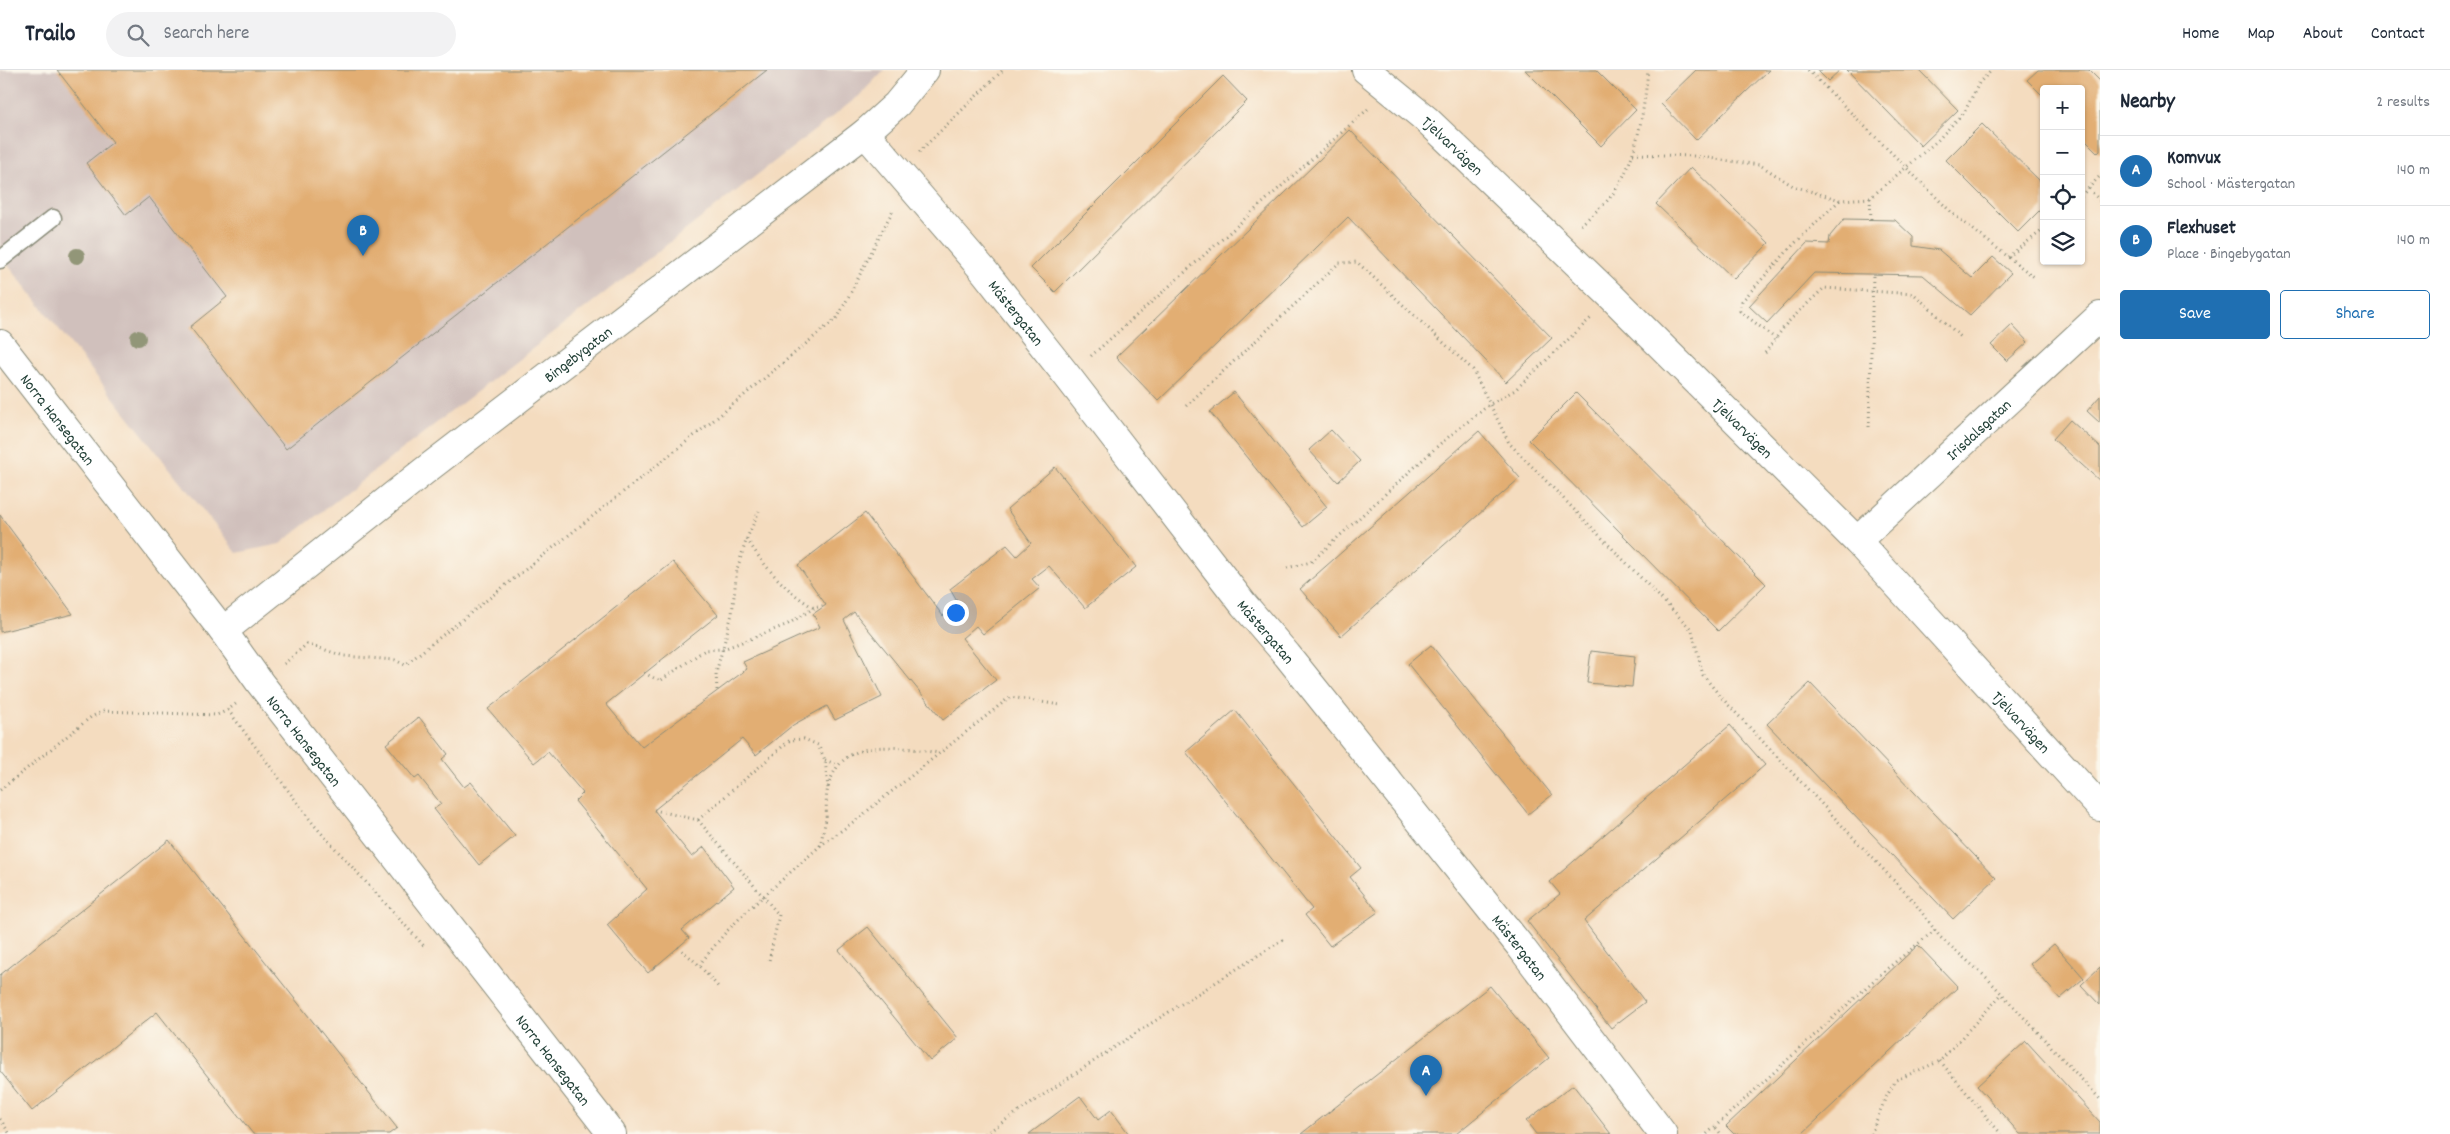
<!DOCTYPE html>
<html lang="en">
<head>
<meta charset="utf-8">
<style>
	:root { --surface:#fff; --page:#f2f2f3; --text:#1f2937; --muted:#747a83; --line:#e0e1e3; --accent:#1f6fb2 }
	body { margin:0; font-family:Dekko,sans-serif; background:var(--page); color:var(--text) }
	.controls { position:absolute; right:15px; top:15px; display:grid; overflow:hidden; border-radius:5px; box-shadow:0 1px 4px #0004 }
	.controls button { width:45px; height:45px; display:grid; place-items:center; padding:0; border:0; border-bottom:1px solid var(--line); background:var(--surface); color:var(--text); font:25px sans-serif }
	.you { position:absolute; left:955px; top:542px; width:18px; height:18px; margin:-12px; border:4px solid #fff; border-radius:50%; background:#1a73e8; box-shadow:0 0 0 8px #1a73e833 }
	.badge { display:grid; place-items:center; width:32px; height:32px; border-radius:50%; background:var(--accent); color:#fff; font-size:16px; font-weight:700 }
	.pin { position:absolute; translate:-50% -41px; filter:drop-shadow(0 1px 2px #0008) }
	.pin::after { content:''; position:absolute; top:26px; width:18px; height:15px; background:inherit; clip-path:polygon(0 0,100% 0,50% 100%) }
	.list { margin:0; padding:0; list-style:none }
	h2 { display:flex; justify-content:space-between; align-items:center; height:65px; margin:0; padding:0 20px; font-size:21px }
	h2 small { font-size:16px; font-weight:400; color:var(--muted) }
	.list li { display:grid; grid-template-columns:32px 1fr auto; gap:15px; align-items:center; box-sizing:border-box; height:70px; padding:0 20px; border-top:1px solid var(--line) }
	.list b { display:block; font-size:19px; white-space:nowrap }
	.list p { margin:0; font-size:16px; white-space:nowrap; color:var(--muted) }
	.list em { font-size:16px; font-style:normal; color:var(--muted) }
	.actions { display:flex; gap:10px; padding:15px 20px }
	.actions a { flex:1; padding:11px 0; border:1px solid var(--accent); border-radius:5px; text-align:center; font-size:18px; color:var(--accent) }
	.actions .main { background:var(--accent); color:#fff }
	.icon { flex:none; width:28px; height:28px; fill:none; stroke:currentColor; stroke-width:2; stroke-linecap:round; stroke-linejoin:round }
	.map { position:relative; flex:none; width:2100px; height:1064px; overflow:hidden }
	header { display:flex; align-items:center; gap:30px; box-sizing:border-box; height:70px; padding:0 25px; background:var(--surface); border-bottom:1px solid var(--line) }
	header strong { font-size:24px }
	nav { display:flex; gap:28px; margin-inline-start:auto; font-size:18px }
	.search { width:350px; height:45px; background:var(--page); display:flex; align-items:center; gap:12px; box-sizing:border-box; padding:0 18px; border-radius:28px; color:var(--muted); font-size:19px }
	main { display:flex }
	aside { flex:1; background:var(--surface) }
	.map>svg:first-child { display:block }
	.industrial { fill:#d0c0bc }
	.building { fill:#e2ae73 }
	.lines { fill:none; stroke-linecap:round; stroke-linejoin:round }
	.service-casing { stroke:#8a8c7a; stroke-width:19 }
	.minor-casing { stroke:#8a8c7a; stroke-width:30 }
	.secondary-casing { stroke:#8a8c7a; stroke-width:30 }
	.path { stroke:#8a8c7a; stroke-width:3; stroke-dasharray:1 4; stroke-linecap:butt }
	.service { stroke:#fff; stroke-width:16 }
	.minor { stroke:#fff; stroke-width:28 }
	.secondary { stroke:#fff; stroke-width:28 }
	.tree { fill:#929678 }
	.labels { text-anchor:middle; stroke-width:4; stroke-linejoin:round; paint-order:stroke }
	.street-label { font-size:16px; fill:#1f3d34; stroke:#fbf7ec }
</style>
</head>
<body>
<header>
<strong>Trailo</strong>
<div class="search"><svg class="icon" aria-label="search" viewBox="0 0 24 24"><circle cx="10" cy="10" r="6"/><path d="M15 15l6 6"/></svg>Search here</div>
<nav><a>Home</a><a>Map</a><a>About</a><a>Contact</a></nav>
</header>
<main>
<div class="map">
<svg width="2100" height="1064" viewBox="0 0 2100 1064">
	<rect width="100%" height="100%" fill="#fbf7ec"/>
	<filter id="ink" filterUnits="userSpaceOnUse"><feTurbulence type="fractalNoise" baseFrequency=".02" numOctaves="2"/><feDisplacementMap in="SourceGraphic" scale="10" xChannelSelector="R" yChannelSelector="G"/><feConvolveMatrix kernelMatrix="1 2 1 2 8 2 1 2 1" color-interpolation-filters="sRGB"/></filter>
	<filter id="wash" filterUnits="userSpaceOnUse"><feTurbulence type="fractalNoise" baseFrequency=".0096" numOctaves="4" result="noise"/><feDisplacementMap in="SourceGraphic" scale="20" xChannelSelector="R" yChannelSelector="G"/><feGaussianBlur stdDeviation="1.12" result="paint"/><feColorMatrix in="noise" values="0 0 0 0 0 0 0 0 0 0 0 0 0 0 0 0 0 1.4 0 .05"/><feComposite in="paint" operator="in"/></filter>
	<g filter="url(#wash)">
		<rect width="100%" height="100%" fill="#f4dcbf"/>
		<path class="industrial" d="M0,0H884L859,26L280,474L237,483L0,185Z"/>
		<g id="blocks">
			<g class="building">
				<path d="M57,0H767L286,379L190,257L227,227L149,127L126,145L86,93L113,72Z"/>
				<path d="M1525,0H1596L1636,40L1601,76Z"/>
				<path d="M1696,0H1769L1696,70L1661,34Z"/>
				<path d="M1817,0H1840L1828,11Z"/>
				<path d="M1847,0H1919L1958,40L1921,76Z"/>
				<path d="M2038,0H2089L2100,11V81L2098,83L2081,66V19H2044V27L2027,10Z"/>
				<path d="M1223,6L1247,31L1055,222L1031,198Z"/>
				<path d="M1982,54L2044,115V136L2018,162L1946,90Z"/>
				<path d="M1350,60L1552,268L1506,312L1348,147L1158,331L1116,287Z"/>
				<path d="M1691,97L1769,173L1734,209L1656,134Z"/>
				<path d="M1844,149L1895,150L1913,167V176L1939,180L1972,208L1993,187L2011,203L1970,245L1923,205L1814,203L1767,253L1749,236L1807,173L1829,174L1830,166Z"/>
				<path d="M2012,255L2028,272L2007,291L1991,275Z"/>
				<path d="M1234,322L1327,437L1303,457L1210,342Z"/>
				<path d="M1576,323L1766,514L1718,561L1529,370Z"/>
				<path d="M2100,326V353L2087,341Z"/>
				<path d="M2070,350L2100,377V411L2053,369Z"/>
				<path d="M1331,360L1360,391L1338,412L1309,380Z"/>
				<path d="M1479,361L1520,408L1341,566L1300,519Z"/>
				<path d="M1055,397L1136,497L1085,538L1049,496L1032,509L1040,518L983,564L976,556L962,568L996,610L943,650L854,542L844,550L882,627L835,650L827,636L793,655L756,685L742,669L654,740L692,787L704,777L734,817L682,860L689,868L648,903L607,855L647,819L575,731L583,723L548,682L534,693L488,639L673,492L718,545L606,634L642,677L747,599L743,592L820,557L813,544L826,535L798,495L865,443L943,546L959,535L950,519L1007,475L1017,486L1031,473L1007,439Z"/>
				<path d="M0,445L73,544L0,562Z"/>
				<path d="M1431,575L1552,725L1528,744L1408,594Z"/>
				<path d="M1591,581L1635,586L1632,617L1587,613Z"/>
				<path d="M1810,613L1996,808L1953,849L1767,654Z"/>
				<path d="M1235,640L1361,798L1350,807L1378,842L1330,876L1305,845L1312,839L1186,682Z"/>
				<path d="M419,647L448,684L442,689L464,717L471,712L515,766L479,795L434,739L441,734L419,706L415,709L386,674Z"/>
				<path d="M1730,655L1765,695L1584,851L1645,932L1611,958L1527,851L1560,824L1550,812Z"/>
				<path d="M169,770L397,1058L389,1064H253L157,942L32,1041L0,1001V905Z"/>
				<path d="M868,857L958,968L930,991L839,880Z"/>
				<path d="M2054,874L2084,908L2060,929L2030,894Z"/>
				<path d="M1918,875L1958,917L1802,1064H1734L1726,1056Z"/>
				<path d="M2100,897V935L2081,915Z"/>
				<path d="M1490,916L1549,988L1456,1064H1301Z"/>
				<path d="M2026,971L2100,1052V1064H2020L1977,1016Z"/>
				<path d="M1573,1015L1611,1064H1536L1526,1051Z"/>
				<path d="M1080,1026L1098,1050L1111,1040L1129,1064H1029Z"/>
			</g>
		</g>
	</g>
	<g filter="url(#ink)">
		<use href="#blocks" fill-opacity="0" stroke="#8a8c7a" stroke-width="1"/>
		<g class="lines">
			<defs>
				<path id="service" d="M0,190L53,148"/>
				<g id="minor">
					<path id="s1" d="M1366,0L1427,50L1612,227L1857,471L2100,737"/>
					<path id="s2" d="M865,63L984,201L1068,307L1244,535L1287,585L1520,876L1663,1064"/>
					<path id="s3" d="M1857,471L2100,246"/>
					<path id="s4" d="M223,561L423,402L865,63L897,34L925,0"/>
				</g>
				<g id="secondary">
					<path id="s5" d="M0,274L223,561L260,613L612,1064"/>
				</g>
			</defs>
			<use href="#service" class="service-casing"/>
			<use href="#minor" class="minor-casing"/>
			<use href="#secondary" class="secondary-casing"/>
			<g class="path">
				<path d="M1808,0L1953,144L2034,207"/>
				<path d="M919,82L1003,0"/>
				<path d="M1633,84L1693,86L1760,95L1793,116L1840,130L1870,128L1937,71L1965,41L1979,13L1992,0"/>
				<path d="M2089,119L2100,131"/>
				<path d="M2081,126L2100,106"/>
				<path d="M1870,128L1871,150"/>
				<path d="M1581,155C1591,145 1604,136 1612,125C1637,92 1644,40 1648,0"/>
				<path d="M2008,187L2044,159"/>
				<path d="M1776,269L1740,241L1742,231L1793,175L1840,130"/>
				<path d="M1765,283L1787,253L1824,218L1914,224L1962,268"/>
				<path d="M1091,286L1368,39"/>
				<path d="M1186,336L1339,193L1357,192L1473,300L1509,373L1692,560L1703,605L1720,626L1914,832L1940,867L1987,908L2100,1029"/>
				<path d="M1869,357L1873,205"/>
				<path d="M747,469C765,498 785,520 814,538L826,535"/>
				<path d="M1287,498L1311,492L1441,373L1490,334L1515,320L1591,248"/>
				<path d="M284,594L307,574L344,586L395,590L405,595L724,342L838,247L893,140"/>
				<path d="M644,603L660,611L705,580L723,579L753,568L788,554L814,538"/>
				<path d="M717,620L716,603L732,544L737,499L747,468L759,441"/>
				<path d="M228,640L314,755L424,876"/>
				<path d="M825,690L838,695"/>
				<path d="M0,720L91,647L104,641L217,645L228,640L237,633"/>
				<path d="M654,740L698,750L779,845L769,891"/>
				<path d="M698,750L790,670L804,669L818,675L825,690L828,718"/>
				<path d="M820,776C822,767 824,758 826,749C827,739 825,728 828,718C841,664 899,677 939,683"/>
				<path d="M678,877L699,895L720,919"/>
				<path d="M699,895L726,862L748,840L820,776L856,750L1010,627L1060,635"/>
				<path d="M1940,991L2001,1064"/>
				<path d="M0,1049L10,1064"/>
				<path d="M1716,1058L1721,1064"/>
				<path d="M985,1064L1139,961L1284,869"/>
				<path d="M1707,1064L1883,902L1935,860"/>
				<path d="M1871,1064L1885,1029L1896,1010L1940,991L2001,925"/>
			</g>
			<use href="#service" class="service"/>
			<use href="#minor" class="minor"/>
			<use href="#secondary" class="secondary"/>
		</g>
		<g class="tree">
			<circle cx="77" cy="186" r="8"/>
			<circle cx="138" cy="268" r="8"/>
		</g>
	</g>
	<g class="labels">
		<g class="street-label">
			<text dy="6" stroke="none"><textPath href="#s1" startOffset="115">Tjelvarvägen</textPath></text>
			<text dy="6" stroke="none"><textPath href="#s2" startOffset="235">Mästergatan</textPath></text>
			<text dy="6" stroke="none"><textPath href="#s4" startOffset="450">Bingebygatan</textPath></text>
			<text dy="6" stroke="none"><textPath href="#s5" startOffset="95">Norra Hansegatan</textPath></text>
			<text dy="6" stroke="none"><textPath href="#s3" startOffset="165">Irisdalsgatan</textPath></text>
			<text dy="6" stroke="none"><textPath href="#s1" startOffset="520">Tjelvarvägen</textPath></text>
			<text dy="6" stroke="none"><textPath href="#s2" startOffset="640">Mästergatan</textPath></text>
			<text dy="6" stroke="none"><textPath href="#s1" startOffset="925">Tjelvarvägen</textPath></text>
			<text dy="6" stroke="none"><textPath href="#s5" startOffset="500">Norra Hansegatan</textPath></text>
			<text dy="6" stroke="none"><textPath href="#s2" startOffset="1045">Mästergatan</textPath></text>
			<text dy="6" stroke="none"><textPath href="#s5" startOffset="905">Norra Hansegatan</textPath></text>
		</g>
	</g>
</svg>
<div class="controls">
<button>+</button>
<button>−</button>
<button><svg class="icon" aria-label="locate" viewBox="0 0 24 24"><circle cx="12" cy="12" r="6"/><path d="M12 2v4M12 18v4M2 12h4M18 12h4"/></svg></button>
<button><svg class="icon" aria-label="layers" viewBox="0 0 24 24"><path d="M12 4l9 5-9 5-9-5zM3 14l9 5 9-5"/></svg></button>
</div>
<div class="you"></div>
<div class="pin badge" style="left:1426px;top:1026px">A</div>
<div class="pin badge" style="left:363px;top:186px">B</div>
</div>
<aside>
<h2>Nearby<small>2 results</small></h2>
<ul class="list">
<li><span class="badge">A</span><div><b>Komvux</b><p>School · Mästergatan</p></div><em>140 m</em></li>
<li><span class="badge">B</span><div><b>Flexhuset</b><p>Place · Bingebygatan</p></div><em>140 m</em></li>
</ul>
<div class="actions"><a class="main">Save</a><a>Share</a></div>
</aside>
</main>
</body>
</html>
